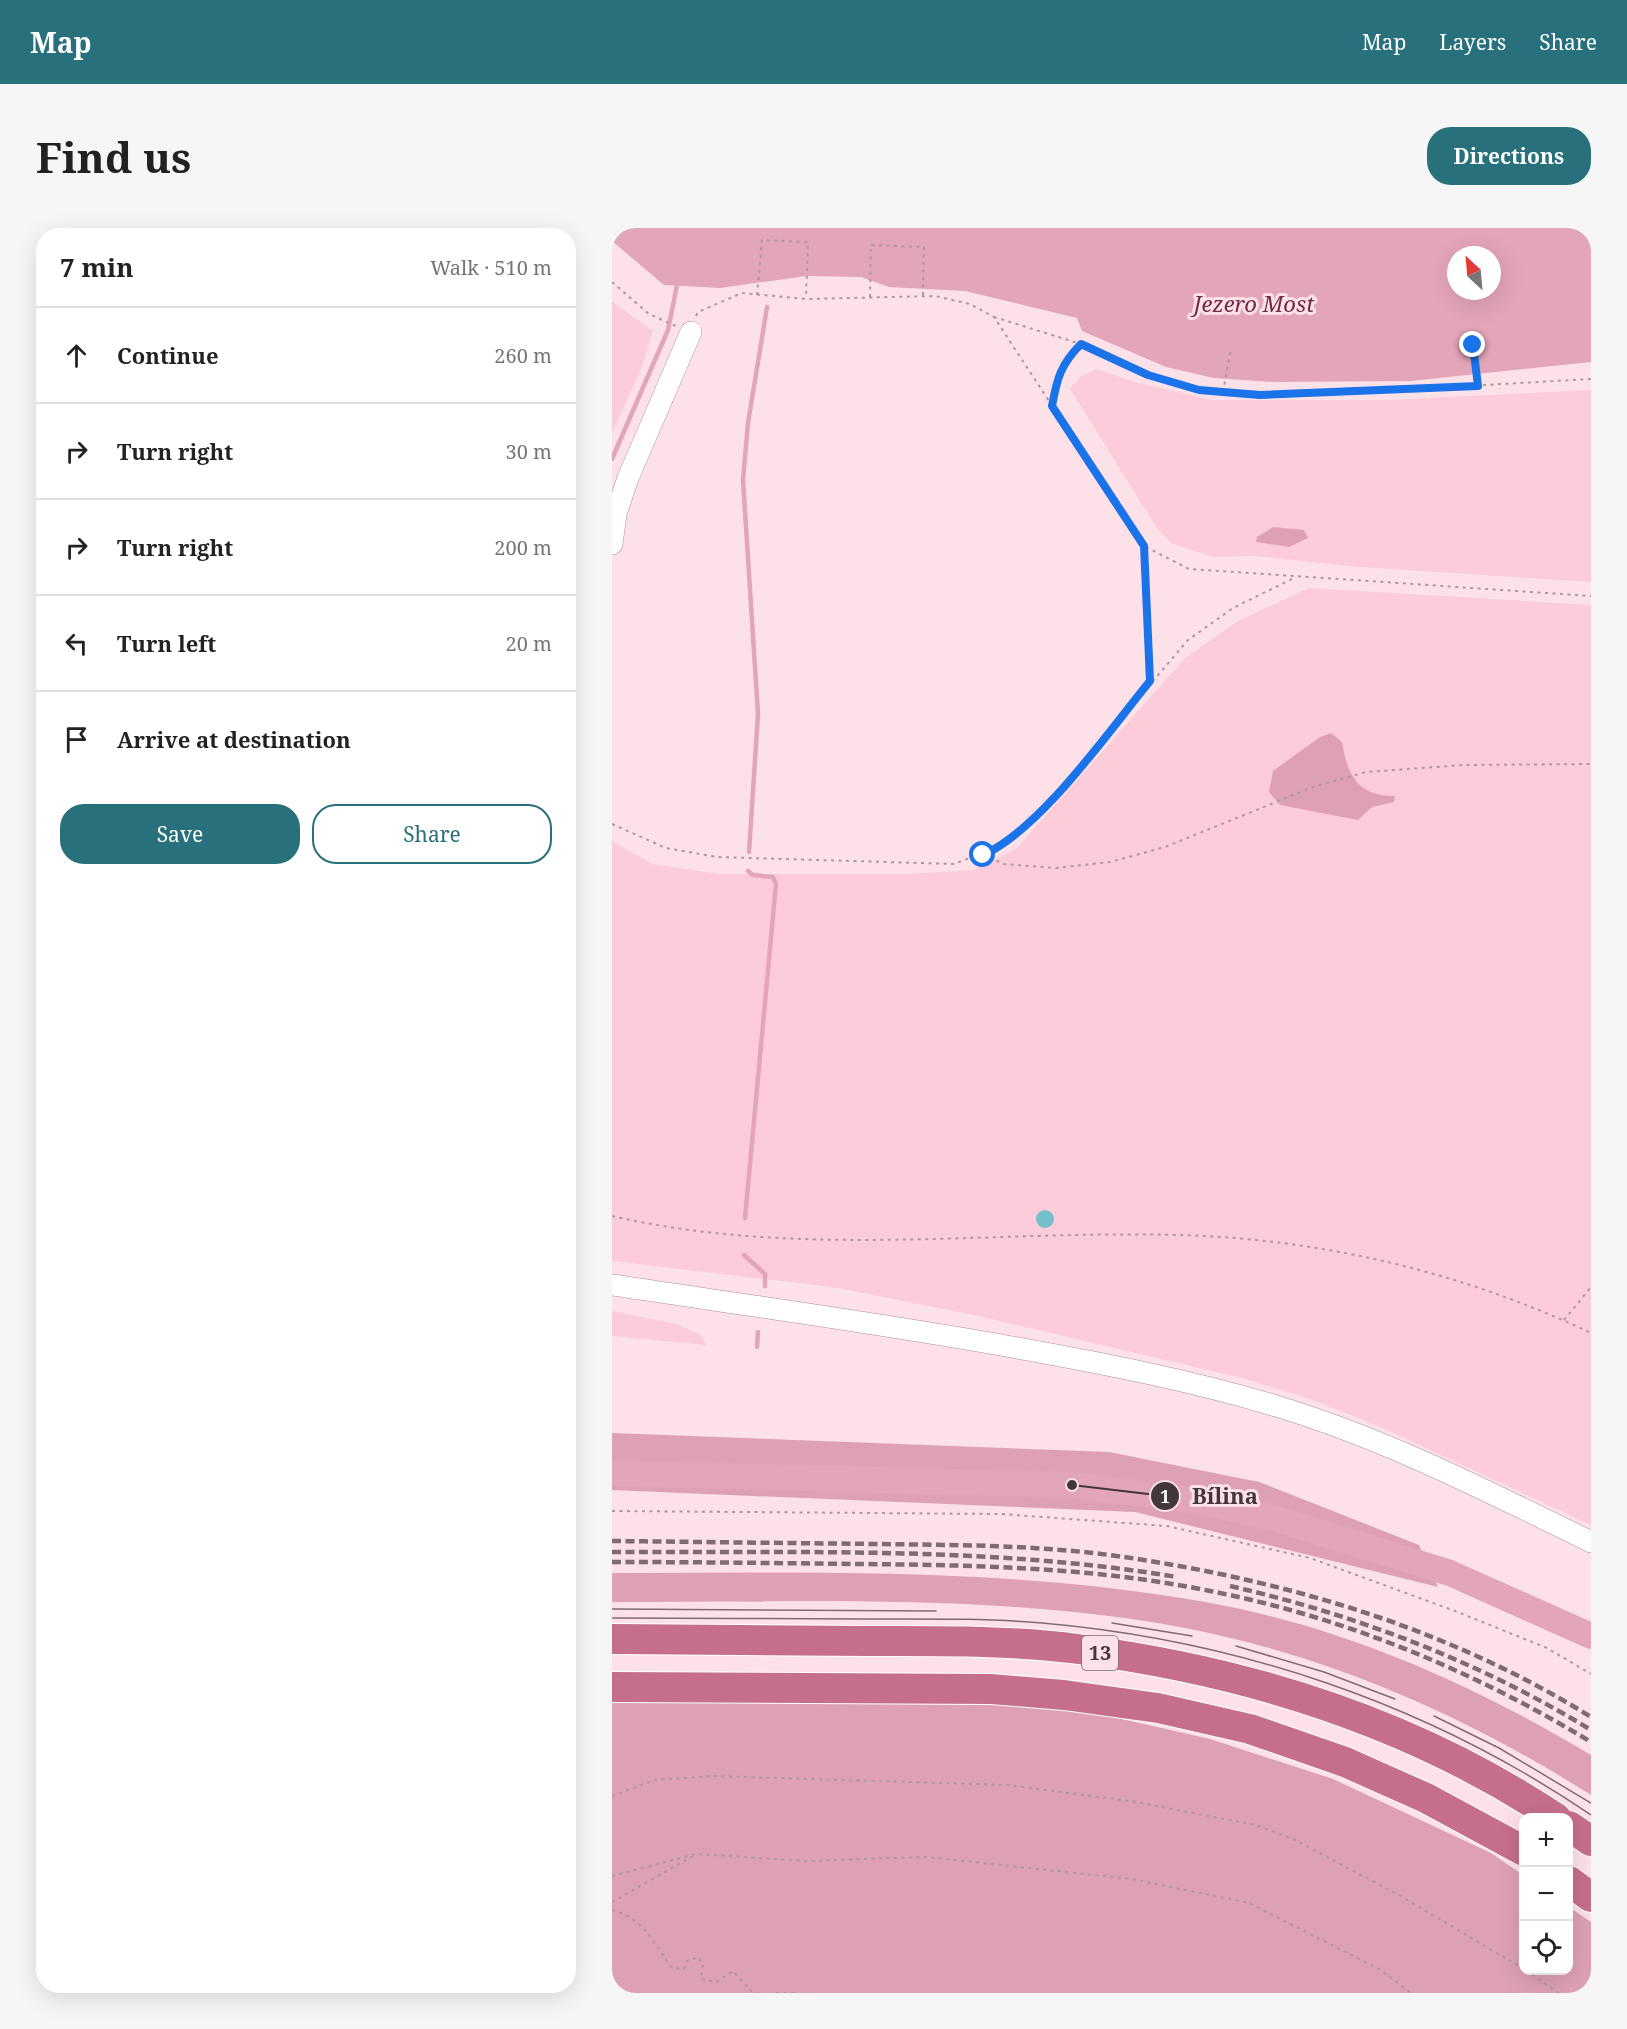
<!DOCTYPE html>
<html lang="en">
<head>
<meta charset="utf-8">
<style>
	:root { --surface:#fff; --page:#f6f6f6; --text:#222; --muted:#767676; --line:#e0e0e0; --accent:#28707b }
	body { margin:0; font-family:"Noto Serif",serif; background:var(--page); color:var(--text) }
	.controls { position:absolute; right:18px; bottom:18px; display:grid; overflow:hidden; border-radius:12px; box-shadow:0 6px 24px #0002 }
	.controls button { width:54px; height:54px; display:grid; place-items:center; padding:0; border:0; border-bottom:2px solid var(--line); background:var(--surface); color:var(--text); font:30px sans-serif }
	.compass { position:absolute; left:835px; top:18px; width:54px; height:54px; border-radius:50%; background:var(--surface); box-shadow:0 6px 24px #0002; rotate:334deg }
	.stop { position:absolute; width:18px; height:18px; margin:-14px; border:4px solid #1a73e8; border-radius:50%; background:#fff }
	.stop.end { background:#1a73e8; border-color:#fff; box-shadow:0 2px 6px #0008 }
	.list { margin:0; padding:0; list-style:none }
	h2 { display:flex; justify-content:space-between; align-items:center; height:78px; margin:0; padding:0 24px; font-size:26px }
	h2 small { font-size:20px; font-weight:400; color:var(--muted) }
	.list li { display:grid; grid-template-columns:39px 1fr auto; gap:18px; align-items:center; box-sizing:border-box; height:96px; padding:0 24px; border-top:2px solid var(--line) }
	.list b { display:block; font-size:22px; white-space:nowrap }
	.list em { font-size:20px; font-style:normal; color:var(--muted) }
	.actions { display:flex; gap:12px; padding:18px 24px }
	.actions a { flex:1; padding:14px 0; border:2px solid var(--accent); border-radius:24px; text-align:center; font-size:21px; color:var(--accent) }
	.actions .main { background:var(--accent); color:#fff }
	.icon { flex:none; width:33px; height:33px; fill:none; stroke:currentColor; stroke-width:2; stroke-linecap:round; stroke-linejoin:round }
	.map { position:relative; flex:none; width:979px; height:1765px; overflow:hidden; border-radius:24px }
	header { display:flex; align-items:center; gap:36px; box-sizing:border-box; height:84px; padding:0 30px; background:var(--accent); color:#fff }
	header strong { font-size:28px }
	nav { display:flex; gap:33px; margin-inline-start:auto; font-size:21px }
	.intro { display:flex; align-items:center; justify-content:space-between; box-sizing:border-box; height:144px; padding:0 36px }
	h1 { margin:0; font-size:42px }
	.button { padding:15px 27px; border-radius:24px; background:var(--accent); color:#fff; font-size:21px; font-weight:700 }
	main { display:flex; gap:36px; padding:0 36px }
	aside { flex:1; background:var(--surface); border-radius:24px; box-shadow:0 6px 24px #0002 }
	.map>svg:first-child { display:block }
	.green { fill:#fdccdb; fill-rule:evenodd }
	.forest { fill:#dea1b4 }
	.water { fill:#e3a5b8; fill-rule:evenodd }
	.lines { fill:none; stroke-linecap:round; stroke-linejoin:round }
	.stream { stroke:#e3a5b8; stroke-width:4.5 }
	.river { stroke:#e3a5b8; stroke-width:26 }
	.building { fill:#75bfcc }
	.minor-casing { stroke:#ad8e97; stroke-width:22 }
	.highway-casing { stroke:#fff; stroke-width:32 }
	.path { stroke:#ad989e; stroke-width:2; stroke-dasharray:3 4.5; stroke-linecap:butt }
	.minor { stroke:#fff; stroke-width:21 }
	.highway { stroke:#c66f8d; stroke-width:30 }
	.tram { stroke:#7d6c71; stroke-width:1.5 }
	.rail { stroke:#7d6c71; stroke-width:4.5; stroke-dasharray:9 4.5; stroke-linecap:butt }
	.route { stroke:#1a73e8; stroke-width:8 }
	.labels { text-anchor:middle; stroke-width:6; stroke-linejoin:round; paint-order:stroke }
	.shield { fill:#fce1e9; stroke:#7b6a6e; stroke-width:1.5 }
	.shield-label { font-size:20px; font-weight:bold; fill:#44373a }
	.water-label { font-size:22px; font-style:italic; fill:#722a46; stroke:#fce1e9 }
	.leader { fill:none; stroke:#44373a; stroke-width:2 }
	.callout-dot { fill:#44373a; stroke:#fce1e9; stroke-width:2 }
	.mark-label { font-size:18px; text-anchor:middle; font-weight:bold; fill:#fff }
	.callout-label { font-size:22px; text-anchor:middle; font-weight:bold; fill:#44373a; stroke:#fce1e9; stroke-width:6; stroke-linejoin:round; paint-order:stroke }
</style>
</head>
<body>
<header>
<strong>Map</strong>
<nav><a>Map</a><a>Layers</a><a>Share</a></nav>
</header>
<div class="intro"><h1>Find us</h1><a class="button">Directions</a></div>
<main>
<aside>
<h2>7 min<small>Walk · 510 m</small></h2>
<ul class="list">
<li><svg class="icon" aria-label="ahead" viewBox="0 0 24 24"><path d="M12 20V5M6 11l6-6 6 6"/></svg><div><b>Continue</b></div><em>260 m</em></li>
<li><svg class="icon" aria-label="right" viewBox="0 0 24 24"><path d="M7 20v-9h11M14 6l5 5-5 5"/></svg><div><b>Turn right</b></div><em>30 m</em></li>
<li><svg class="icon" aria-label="right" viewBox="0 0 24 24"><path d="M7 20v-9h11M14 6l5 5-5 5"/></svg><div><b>Turn right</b></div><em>200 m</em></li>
<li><svg class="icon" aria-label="left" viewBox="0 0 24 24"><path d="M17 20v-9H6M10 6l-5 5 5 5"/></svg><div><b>Turn left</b></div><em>20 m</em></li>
<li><svg class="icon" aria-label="arrive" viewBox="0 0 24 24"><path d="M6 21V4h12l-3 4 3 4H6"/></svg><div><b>Arrive at destination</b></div></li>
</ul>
<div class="actions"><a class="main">Save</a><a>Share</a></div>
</aside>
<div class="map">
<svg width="979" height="1765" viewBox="0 0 979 1765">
	<rect width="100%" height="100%" fill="#fce1e9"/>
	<g class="green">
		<path d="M0,74L41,103L30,139L0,205Z"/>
		<path d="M485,141L522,154L600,172H778L979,162V354L748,339L643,328L601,329L559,315L545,300L458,161L468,149Z"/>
		<path d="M697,360L979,377V1297L771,1200L698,1171L634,1151L367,1088L221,1059L0,1033V613L40,636L108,646H297L362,642L404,621L573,430L626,393ZM730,514C736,548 746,568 783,568C746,585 708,583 668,577Z"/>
		<path d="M0,1083L64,1096L89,1107L94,1117L0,1108Z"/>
	</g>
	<g class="forest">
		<path d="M661,299L692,302L696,310L677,319L644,314L645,309Z"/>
		<path d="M719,505L730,514C736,548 746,568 783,568L782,574L760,579L746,592L668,577L657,564L661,543L708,509Z"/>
		<path d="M0,1205L497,1224L647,1254L807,1317L826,1359L523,1284L0,1262Z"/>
		<path d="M0,1345C197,1345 399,1339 593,1374C730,1398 861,1456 979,1527V1567C848,1484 704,1422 551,1396C374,1366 180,1374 0,1374Z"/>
		<path d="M0,1470L404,1475L488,1486L598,1511L721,1551L879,1625L911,1647L912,1742H957V1679L979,1694V1765H0Z"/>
	</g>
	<path class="water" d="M0,0H979V134L799,153L661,154L602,150L554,139L470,103L465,90L353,63L277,59L249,49L194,48L108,60L52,57L0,13ZM844,27H880V63H844Z"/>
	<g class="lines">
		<g class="stream">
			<path d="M0,231L56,102L66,52"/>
			<path d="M137,624L146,486L131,252L136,195L155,79"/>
			<path d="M133,990L164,656L161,649L141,647L136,643"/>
			<path d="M132,1027L153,1046V1058"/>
			<path d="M145,1119L146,1104"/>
		</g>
		<path class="river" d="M0,1245L460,1257L586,1273L665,1291L838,1345L979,1408"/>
	</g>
	<circle class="building" cx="433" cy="991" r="9"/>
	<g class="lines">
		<defs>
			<g id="minor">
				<path d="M0,316L4,286L16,250L79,104"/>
				<path d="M0,1057C133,1077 267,1095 400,1119C489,1135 578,1152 664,1178C774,1211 877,1264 979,1314"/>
			</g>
			<g id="highway">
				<path d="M0,1411C85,1412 170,1412 255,1413C326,1413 397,1412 466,1421C635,1443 801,1495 944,1590"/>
				<path d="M0,1459L379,1461L452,1467L546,1480L638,1501L733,1534L814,1570L912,1623"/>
				<path d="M957,1598L979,1613"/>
				<path d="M957,1653L979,1669"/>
			</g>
		</defs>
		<use href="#minor" class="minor-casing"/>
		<use href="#highway" class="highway-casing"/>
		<g class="path">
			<path d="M0,54L37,86L64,98"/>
			<path d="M145,67L150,12L196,14L194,69"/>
			<path d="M258,69L259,17L312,19L311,67"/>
			<path d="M84,88L86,84L130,65L194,71L323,68L358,76L382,89L532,318L577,341L979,368"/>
			<path d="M382,89L469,116L536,147L587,162L611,164L648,167L748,164L979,151"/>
			<path d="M861,117L866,158"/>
			<path d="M611,164L619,121"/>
			<path d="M440,176L445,147L469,116"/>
			<path d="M532,318L538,453"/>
			<path d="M0,596L54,620L105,629L342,636L387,619L430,583L576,412L621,380L682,350"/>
			<path d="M371,626L391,636L444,640L498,634L553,619L701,559L754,544L851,537L979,536"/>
			<path d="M0,988C195,1033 396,999 593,1008C726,1015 859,1048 979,1105"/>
			<path d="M952,1092L979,1059"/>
			<path d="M0,1283L389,1286L555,1298L698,1330L843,1383L935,1420L979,1446"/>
			<path d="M0,1568L43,1552L102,1548L396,1557L518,1573L644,1597L681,1611L785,1666L912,1741"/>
			<path d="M0,1648L84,1626L196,1633L314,1629L520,1651L637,1675L767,1741L799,1765"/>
			<path d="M0,1674L81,1628"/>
			<path d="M0,1682C32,1690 42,1716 60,1740L72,1741L75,1733L86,1729L91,1736L89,1751L104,1754L121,1743L141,1765H146"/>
			<path d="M914,1742L946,1765"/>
			<path d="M164,1765H182"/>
		</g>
		<use href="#minor" class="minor"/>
		<use href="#highway" class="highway"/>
		<g class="tram">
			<path d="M0,1381L324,1383"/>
			<path d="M0,1390C84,1390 167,1391 251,1391C310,1391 370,1390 430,1395C626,1412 816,1476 979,1587"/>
			<path d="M500,1395L580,1408"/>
			<path d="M624,1418L712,1444L783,1471"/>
			<path d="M822,1488L887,1520L979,1575"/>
		</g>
		<g class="rail">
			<path d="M0,1313C88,1314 176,1315 264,1316C346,1317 430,1317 512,1329C676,1353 838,1401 979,1489"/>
			<path d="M0,1324C188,1325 379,1318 565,1349"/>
			<path d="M0,1334C81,1334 163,1335 244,1336C362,1337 482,1339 598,1363C732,1389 862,1443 979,1514"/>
			<path d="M618,1358C745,1387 868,1434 979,1502"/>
		</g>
	</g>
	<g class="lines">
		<path class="route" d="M371,627C429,601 496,504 538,453L532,318L440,178C445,150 449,136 469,116L536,147L587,162L611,164L648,167L866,158L861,117"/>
	</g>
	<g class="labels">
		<rect class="shield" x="470" y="1408" width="36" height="34" rx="4.5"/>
		<g class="shield-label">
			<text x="488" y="1432">13</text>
		</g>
		<g class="water-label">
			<text x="642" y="84">Jezero Most</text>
		</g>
	</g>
	<path class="leader" d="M460 1257L553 1268"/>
	<g class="callout-dot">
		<circle cx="460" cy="1257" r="6"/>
		<circle cx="553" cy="1268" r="15"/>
	</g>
	<g class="mark-label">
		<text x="553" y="1275">1</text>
	</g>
	<g class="callout-label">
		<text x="613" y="1276">Bílina</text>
	</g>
</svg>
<div class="controls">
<button>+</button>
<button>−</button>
<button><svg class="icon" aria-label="locate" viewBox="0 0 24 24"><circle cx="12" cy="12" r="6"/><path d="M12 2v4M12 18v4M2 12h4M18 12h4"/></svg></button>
</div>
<svg class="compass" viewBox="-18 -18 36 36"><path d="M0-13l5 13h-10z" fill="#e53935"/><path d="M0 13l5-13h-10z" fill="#767676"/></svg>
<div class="stop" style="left:371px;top:627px"></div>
<div class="stop end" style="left:861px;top:117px"></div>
</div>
</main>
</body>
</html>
